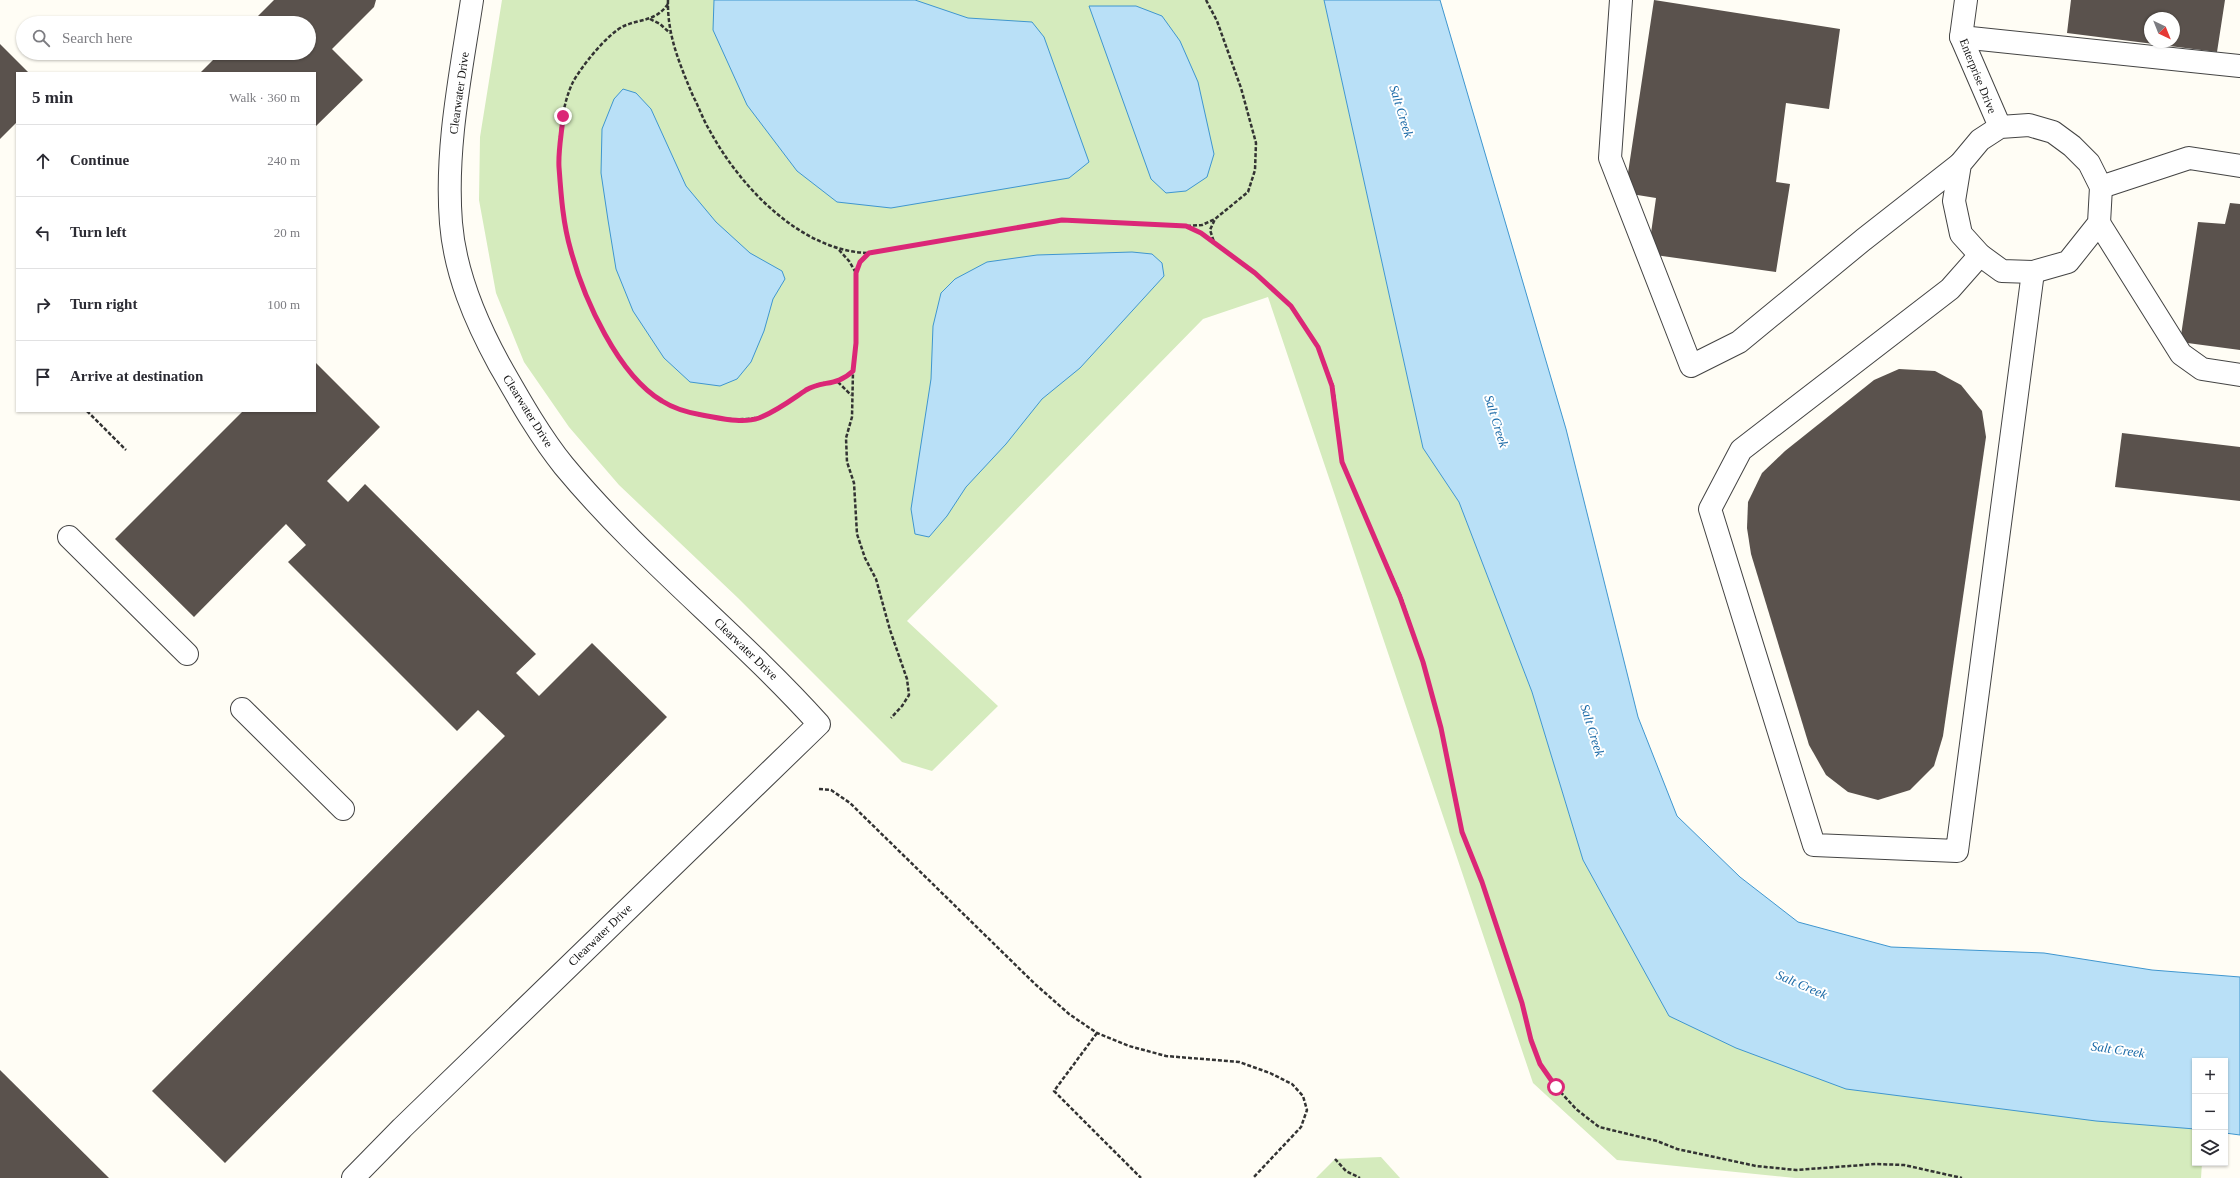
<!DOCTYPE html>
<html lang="en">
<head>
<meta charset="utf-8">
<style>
	:root { --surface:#fff; --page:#f2f2f3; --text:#2b2b33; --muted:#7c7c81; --line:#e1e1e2 }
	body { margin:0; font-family:Georgia,serif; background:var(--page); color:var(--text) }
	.controls { position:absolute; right:12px; bottom:12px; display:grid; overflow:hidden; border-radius:0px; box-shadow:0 1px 3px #0004 }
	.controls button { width:36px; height:36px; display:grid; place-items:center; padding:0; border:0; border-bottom:1px solid var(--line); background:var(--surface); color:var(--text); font:20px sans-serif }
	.compass { position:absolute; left:2144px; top:12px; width:36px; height:36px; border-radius:50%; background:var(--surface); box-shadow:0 1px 3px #0004; rotate:137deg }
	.stop { position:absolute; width:12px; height:12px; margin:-9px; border:3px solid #db2777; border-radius:50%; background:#fff }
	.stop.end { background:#db2777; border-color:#fff; box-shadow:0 1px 4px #0008 }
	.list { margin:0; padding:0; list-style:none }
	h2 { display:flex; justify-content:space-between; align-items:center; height:52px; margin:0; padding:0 16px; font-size:17px }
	h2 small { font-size:13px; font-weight:400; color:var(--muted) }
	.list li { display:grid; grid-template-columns:26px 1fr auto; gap:12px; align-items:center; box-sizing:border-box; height:72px; padding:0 16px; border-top:1px solid var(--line) }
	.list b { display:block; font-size:15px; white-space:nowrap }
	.list em { font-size:13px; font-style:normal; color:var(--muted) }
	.icon { flex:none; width:22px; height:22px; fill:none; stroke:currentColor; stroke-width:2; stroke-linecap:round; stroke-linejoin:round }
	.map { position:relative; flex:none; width:2240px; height:1178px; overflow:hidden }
	.search { position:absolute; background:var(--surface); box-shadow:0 1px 3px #0004; left:16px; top:16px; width:300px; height:44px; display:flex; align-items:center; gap:10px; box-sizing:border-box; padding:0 14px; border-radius:22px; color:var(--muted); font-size:15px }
	.panel { position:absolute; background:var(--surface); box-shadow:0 1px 3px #0004; left:16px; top:72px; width:300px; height:340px; border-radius:0px }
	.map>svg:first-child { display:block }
	.green { fill:#d5ebbd }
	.water { fill:#b9e0f7; stroke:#3f96cf }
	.building { fill:#5a524d; fill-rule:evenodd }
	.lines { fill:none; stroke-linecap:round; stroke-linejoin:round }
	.minor-casing { stroke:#444; stroke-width:24 }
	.path { stroke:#333; stroke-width:2.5; stroke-dasharray:4 2; stroke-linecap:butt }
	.minor { stroke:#fff; stroke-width:22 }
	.route { stroke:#db2777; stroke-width:5 }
	.labels { text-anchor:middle; stroke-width:4; stroke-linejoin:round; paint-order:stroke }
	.street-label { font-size:12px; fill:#111; stroke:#fff }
	.water-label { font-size:13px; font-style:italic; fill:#1768a6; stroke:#fff }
</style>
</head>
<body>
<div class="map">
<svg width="2240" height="1178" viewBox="0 0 2240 1178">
	<rect width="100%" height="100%" fill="#fffdf5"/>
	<g class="green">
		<path d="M502,0H1324L1423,448L1459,502L1532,692L1583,860L1669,1015L2195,1129V1163H2202L2201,1178H1795L1617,1160L1533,1083L1268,297L1203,319L907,621L998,706L932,771L902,762L738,598L619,485L569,427L524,362L496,293L479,200L480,137Z"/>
		<path d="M1381,1157L1400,1178H1316L1335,1159Z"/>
	</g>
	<g class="water">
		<path d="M714,0H915L968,18L1032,22L1044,37L1089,162L1069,178L891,208L837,202L797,171L747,105L713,30Z"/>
		<path d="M1324,0H1440L1566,429L1638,717L1677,816L1740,877L1798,922L1891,947L2044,953L2152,970L2240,977V1135L2225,1133V1061H2195V1129L2096,1121L1846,1089L1736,1048L1669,1016L1583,860L1532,692L1459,502L1423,448Z"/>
		<path d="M1089,6H1136L1162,16L1180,41L1198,82L1214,154L1207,177L1186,191L1166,193L1151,179Z"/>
		<path d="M623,89L636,93L651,109L686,186L716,222L750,253L782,271L785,279L773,299L764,331L751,362L737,379L720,386L690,382L664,358L633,311L616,269L608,220L601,173L602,129L614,99Z"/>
		<path d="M1132,252L1152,254L1162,263L1164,276L1080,368L1042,399L1006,444L966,487L947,516L929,537L915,534L911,509L931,379L933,326L941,293L955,279L987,262L1037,255Z"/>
	</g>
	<g class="building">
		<path d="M274,0H376L374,7L332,49L363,80L315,127V73H200L220,53H309V23H251Z"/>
		<path d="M1654,0L1840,29L1829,109L1786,103L1776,182L1790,184L1776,272L1648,254L1656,198L1625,193Z"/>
		<path d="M2071,0H2225L2217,52L2067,33ZM2150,18H2174V42H2150Z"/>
		<path d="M0,44L29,73H17V122L0,139Z"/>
		<path d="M2230,203L2240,204V350L2180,342L2198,222L2225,224Z"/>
		<path d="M315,362L380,427L327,481L348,502L365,484L536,654L516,673L539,696L592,643L667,717L225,1163L152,1091L505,736L478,710L457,731L288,562L306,545L286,524L194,617L115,539L243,411H315Z"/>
		<path d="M1899,369L1935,371L1961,385L1982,411L1986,437L1943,736L1934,766L1910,790L1878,800L1848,792L1826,775L1809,745L1751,554L1747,528L1748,502L1762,473L1785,451L1874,380Z"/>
		<path d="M2122,433L2240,447V501L2115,487Z"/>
		<path d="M0,1070L109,1178H0Z"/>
	</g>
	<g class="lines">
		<defs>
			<g id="minor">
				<path d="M1621,0L1610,158L1691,366L1739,342L1863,240L1960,164"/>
				<path d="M1966,0L1961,37L2000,127"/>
				<path d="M1961,37L2240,66"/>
				<path d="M2029,125L2053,132L2072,146L2089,163L2101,187L2099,223L2068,262L2033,272L2002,271L1980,255L1961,234L1954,201L1960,164L1980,140L2000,127Z"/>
				<path d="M2101,187L2189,158L2240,166"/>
				<path d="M2099,223L2181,354L2202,369L2240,375"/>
				<path d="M1980,255L1950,289L1741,450L1710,509L1814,845L1957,851L2033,272"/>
				<path d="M69,537L187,654"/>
				<path d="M242,709L343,809"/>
				<path d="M353,1178L402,1128L819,724C738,634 641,559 564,466C539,435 519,399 499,364C475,320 455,273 451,223C445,148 461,73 472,0"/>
			</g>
		</defs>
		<use href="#minor" class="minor-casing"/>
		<g class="path">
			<path d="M668,0C667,35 680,65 693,96C699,107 703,120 710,131C740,187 802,252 869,253L1062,220L1186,226L1201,233L1255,273L1291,306L1318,347L1333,386L1342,462L1401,597L1423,662L1441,728L1462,832L1482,882L1522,1003L1531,1040L1540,1064L1556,1087L1576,1109L1599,1127L1657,1141L1677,1149L1756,1166L1796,1170L1876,1164L1904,1165L1962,1178"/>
			<path d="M1206,0L1217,21L1241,88L1256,143L1255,170L1248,192L1215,219L1210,230L1214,242"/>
			<path d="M668,4C655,22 642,18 624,26C608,33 581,67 573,82C552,125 558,206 571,251C584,300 618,374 662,401C687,416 727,422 755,418C777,415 793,396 812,387C828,379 836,387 853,371"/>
			<path d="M650,19L660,24L670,33"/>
			<path d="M1187,226L1202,225L1215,219"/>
			<path d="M839,250L849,261L856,273"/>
			<path d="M869,253L860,262L856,273V343L853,371L852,417L846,438L847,462L854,483L857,534L865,558L876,579L890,630L907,679L909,695L902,706L891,718"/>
			<path d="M838,382L851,395"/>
			<path d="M87,411L126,450"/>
			<path d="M819,789L831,790L850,803L1035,984L1069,1014L1097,1033L1129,1046L1166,1056L1239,1062L1270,1073L1292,1084L1303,1096L1307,1110L1301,1127L1253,1178"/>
			<path d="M1097,1033L1054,1091L1141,1178"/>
			<path d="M1335,1159L1346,1171L1360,1178"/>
		</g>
		<use href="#minor" class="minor"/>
	</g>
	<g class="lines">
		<path class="route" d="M563,116C562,132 558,150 559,167C561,195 563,224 571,251C584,299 618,375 662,401C673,408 690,413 702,415C720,418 742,424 759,418C777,411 791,400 806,390C823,380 836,387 853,371L856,343V273L860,262L869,253L1062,220L1186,226L1201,233L1255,273L1291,306L1318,347L1332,386L1342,462L1400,597L1423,662L1441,728L1462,832L1482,882L1522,1003L1531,1040L1540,1064L1556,1087"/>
	</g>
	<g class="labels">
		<g class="street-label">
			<text transform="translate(1978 76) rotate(68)" y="4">Enterprise Drive</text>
			<text transform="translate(459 93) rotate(-82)" y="4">Clearwater Drive</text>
			<text transform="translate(528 411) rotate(58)" y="4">Clearwater Drive</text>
			<text transform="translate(746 649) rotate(44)" y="4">Clearwater Drive</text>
			<text transform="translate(600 935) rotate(-44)" y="4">Clearwater Drive</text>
		</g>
		<g class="water-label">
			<text transform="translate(1402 111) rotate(73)" y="5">Salt Creek</text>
			<text transform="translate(1497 421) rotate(73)" y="5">Salt Creek</text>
			<text transform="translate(1593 730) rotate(73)" y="5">Salt Creek</text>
			<text transform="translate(1802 984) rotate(23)" y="5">Salt Creek</text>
			<text transform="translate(2118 1049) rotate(8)" y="5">Salt Creek</text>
		</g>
	</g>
</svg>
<div class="controls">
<button>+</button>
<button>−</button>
<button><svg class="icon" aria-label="layers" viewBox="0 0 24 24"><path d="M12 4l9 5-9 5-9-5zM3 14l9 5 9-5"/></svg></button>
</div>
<svg class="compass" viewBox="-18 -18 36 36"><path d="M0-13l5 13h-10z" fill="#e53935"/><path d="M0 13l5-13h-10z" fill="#7c7c81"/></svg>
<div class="stop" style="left:1556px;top:1087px"></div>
<div class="stop end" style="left:563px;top:116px"></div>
<div class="search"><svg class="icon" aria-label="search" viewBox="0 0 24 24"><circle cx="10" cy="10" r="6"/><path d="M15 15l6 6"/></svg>Search here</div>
<section class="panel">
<h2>5 min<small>Walk · 360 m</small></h2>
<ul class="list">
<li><svg class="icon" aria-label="ahead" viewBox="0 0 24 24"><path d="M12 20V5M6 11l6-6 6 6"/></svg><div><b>Continue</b></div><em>240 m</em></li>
<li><svg class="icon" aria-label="left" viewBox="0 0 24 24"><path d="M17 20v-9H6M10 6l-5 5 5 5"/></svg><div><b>Turn left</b></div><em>20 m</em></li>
<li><svg class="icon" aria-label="right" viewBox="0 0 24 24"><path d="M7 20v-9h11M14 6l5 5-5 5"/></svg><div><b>Turn right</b></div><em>100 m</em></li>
<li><svg class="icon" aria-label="arrive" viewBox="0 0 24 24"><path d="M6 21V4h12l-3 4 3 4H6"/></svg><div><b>Arrive at destination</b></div></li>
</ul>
</section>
</div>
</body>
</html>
